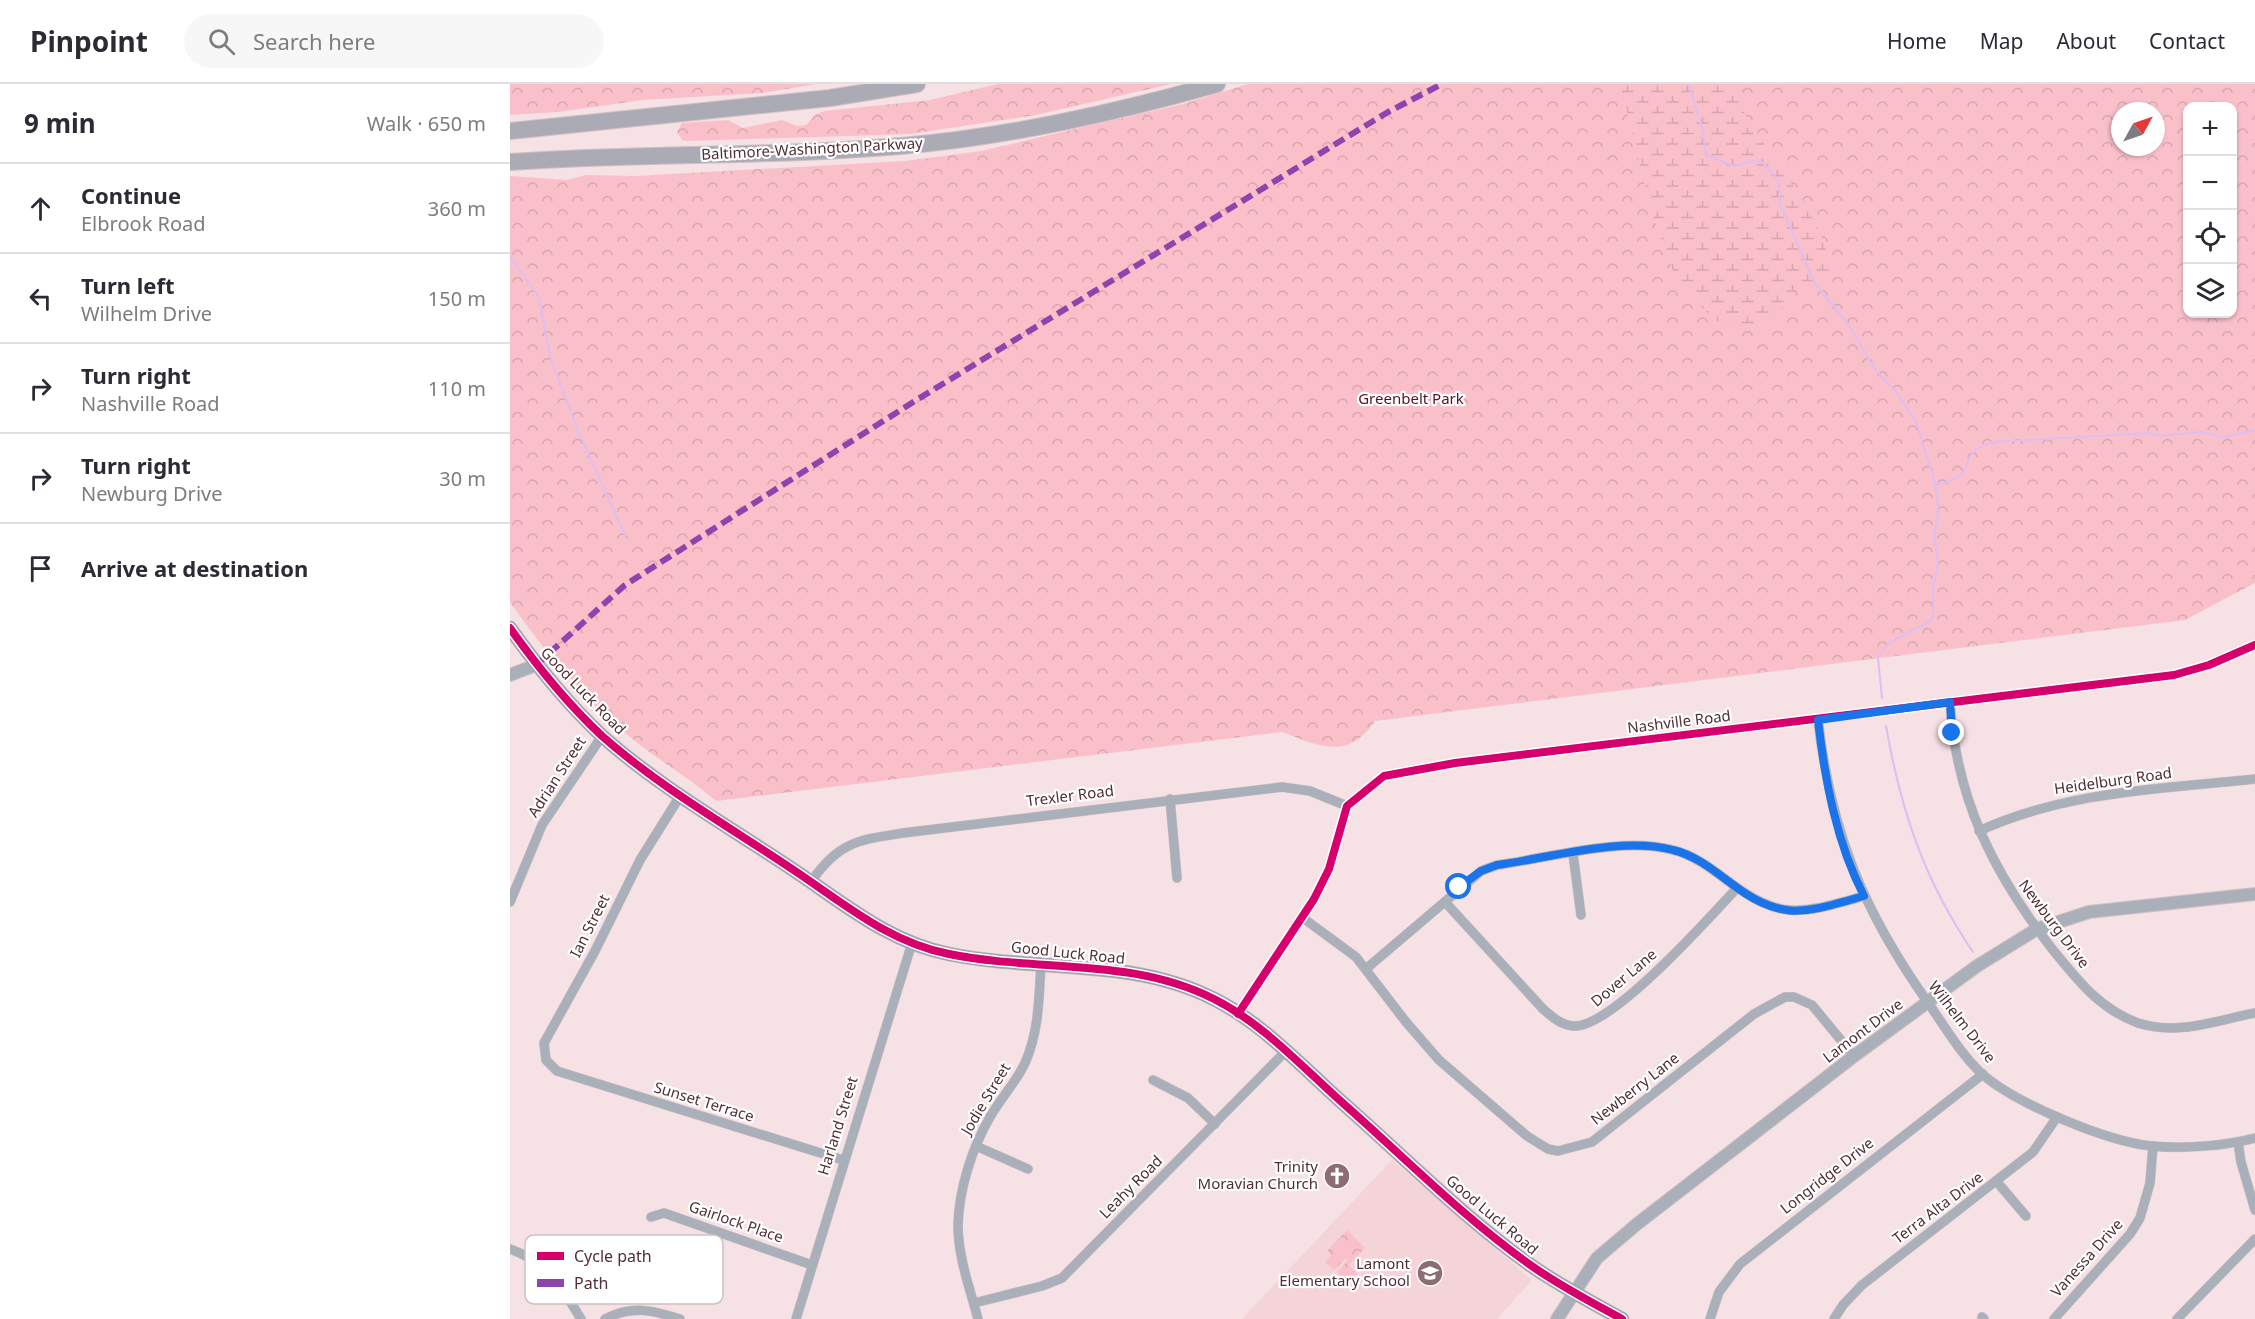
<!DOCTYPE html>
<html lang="en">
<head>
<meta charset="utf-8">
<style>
	:root { --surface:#fff; --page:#f7f7f7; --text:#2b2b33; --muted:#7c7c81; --line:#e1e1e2 }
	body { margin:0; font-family:"Noto Sans",sans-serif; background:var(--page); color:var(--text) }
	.controls { position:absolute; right:18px; top:18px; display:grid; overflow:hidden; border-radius:12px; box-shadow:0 2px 4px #0004 }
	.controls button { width:54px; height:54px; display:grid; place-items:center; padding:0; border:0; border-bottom:2px solid var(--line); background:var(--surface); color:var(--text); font:30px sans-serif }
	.compass { position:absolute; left:1601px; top:18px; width:54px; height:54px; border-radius:50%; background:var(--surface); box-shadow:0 2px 4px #0004; rotate:50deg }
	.stop { position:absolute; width:18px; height:18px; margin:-14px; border:4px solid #1a73e8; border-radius:50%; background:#fff }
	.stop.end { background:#1a73e8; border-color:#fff; box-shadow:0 2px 6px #0008 }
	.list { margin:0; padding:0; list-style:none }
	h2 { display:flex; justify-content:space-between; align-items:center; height:78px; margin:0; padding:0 24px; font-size:26px }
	h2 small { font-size:20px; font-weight:400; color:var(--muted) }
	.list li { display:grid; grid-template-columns:39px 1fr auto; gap:18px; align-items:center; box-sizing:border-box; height:90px; padding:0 24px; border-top:2px solid var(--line) }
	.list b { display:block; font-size:22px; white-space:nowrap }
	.list p { margin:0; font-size:20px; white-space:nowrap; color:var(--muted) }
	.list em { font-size:20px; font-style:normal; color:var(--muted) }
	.icon { flex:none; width:33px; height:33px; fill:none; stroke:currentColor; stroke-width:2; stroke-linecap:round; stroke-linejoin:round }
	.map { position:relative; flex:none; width:1745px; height:1235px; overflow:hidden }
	header { display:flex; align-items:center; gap:36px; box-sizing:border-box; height:84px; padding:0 30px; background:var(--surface); border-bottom:2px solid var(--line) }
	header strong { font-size:28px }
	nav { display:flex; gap:33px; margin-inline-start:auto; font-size:21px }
	.search { width:420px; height:54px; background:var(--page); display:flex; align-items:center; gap:15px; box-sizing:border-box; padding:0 21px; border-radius:33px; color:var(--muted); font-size:22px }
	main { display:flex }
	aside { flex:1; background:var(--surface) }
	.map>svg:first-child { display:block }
	.built { fill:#f4d4d9 }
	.forest { fill:url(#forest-crowns); fill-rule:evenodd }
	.wetland { fill:url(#wetland-marsh) }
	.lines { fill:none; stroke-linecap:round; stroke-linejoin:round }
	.stream { stroke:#debdf1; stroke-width:2 }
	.minor-casing { stroke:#d3bfc3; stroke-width:10 }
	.tertiary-casing { stroke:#d3bfc3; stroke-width:14 }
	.secondary-casing { stroke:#d3bfc3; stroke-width:15 }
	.motorway-casing { stroke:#d3bfc3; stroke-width:18 }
	.minor { stroke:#a9b0ba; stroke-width:9 }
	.tertiary { stroke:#a9b0ba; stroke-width:12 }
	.secondary { stroke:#9da6b1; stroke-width:14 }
	.motorway { stroke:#aaabb5; stroke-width:16 }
	.quiet { stroke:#8e44ad; stroke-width:6; stroke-dasharray:12 6; stroke-linecap:butt }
	.cycleway-casing { stroke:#fff; stroke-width:11 }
	.cycleway { stroke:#d6006c; stroke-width:8 }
	.route { stroke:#1a73e8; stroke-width:8 }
	.labels { text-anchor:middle; stroke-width:4.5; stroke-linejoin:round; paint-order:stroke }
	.street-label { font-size:15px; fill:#512f35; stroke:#fff }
	.park-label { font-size:15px; fill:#551125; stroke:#fff }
	.poi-label { font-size:15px; fill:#512f35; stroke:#fff; text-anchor:end }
	.key { fill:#fff; stroke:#cbc1c2; stroke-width:1.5 }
	.key-label { font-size:16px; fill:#512f35 }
</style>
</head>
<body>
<header>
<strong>Pinpoint</strong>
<div class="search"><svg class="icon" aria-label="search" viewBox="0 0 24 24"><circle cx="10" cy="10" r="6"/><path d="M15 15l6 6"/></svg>Search here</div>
<nav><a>Home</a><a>Map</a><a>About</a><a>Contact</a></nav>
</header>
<main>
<aside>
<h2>9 min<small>Walk · 650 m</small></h2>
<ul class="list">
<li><svg class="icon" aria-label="ahead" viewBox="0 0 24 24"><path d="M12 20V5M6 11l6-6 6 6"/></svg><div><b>Continue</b><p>Elbrook Road</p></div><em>360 m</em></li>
<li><svg class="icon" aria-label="left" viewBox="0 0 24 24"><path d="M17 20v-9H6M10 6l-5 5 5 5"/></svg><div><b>Turn left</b><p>Wilhelm Drive</p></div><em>150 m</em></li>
<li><svg class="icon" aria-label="right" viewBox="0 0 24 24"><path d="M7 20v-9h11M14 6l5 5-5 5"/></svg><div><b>Turn right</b><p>Nashville Road</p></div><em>110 m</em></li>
<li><svg class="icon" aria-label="right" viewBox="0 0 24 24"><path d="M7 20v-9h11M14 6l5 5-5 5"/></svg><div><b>Turn right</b><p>Newburg Drive</p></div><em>30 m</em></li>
<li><svg class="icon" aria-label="arrive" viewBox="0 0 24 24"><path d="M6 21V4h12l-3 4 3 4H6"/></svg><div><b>Arrive at destination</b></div></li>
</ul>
</aside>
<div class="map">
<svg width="1745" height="1235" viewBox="0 0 1745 1235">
	<defs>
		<pattern id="forest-crowns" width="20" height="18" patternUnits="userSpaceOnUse" patternTransform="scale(1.5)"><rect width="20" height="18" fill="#fac0ca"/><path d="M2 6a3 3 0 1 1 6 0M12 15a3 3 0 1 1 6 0" fill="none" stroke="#d8a5ae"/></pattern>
		<pattern id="wetland-marsh" width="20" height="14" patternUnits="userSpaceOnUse" patternTransform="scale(1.5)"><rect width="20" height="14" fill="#fac0ca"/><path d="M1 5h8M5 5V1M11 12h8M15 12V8" fill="none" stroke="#d8a5ae"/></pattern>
	</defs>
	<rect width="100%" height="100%" fill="#f6e1e4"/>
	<path class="built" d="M882,1076L1022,1196L987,1235H732Z"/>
	<g class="forest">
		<path d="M0,0H306L252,9L133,16L48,28L0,31Z"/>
		<path d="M488,0H661L526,31L400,50L177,57L172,56L167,48L172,39L218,36L233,44L272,36L287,42L296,41L306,30L315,27L420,16Z"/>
		<path d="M738,0H1745V499L1675,536L865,637C839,676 810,663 772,648L206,717C181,695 151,678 125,657C76,617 36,570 0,518V92L57,96L76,91L126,92L395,77L471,67L673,20ZM1678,22H1722V230H1678ZM1610,27H1646V63H1610Z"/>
		<path d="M837,1146L855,1164L839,1181L847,1189L842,1194L839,1191L834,1195L827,1188L838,1176L836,1174L824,1186L815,1178L821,1171L817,1167Z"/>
	</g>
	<path class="wetland" d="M1113,0H1223C1228,11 1231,24 1237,34C1268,86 1315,131 1322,193L1317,199H1293L1259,239L1248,241L1206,237L1174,207L1166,196L1141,126L1116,24Z"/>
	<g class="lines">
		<g class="stream">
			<path d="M1179,0L1192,44L1196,71L1224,82L1243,77L1252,78L1265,92L1269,100L1270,120L1304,198L1338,240L1365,285L1386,308L1406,338L1425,399C1434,402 1449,393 1455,385C1458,381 1458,375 1461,371C1466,364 1475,361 1482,358L1639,349C1652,355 1675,348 1690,348C1698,347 1705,353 1713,353C1724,352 1734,346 1745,347"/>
			<path d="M0,172L29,214L41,276L69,349L115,451"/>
			<path d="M1372,614L1368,574C1378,552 1407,548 1423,534V504L1428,481L1424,449L1429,427L1425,400"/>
			<path d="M1376,642C1391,727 1414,796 1463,868"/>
		</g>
		<defs>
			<g id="minor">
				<path d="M1440,618C1446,716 1484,790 1543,866C1568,897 1590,925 1628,939C1668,952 1707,936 1745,929"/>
				<path d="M1308,636C1321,749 1353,827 1419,920C1435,943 1450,969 1471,989C1504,1019 1596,1057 1641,1062C1674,1065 1713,1062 1745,1054"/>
				<path d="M170,712L130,776L85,867L34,959L36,976L47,987L333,1076"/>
				<path d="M660,715L667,794"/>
				<path d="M1469,747C1556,707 1651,705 1745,695"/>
				<path d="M1063,770L1071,831"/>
				<path d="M301,798C328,758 348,756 393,749L772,703L800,707L837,722"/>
				<path d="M0,818L32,741L92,652"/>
				<path d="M935,818L1033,925C1042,933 1052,942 1065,942C1103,942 1199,834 1227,804"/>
				<path d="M793,834L846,873L896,938L929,976L1017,1052L1038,1065L1048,1067L1082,1058L1244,930L1275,913H1284L1302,921L1344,972"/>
				<path d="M857,884L971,787L987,781C1039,774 1113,752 1163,766C1184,771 1202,785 1218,797C1272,838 1293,829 1354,812"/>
				<path d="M728,930L804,815L819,785L837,722L874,692L945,679L1664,591L1699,581L1745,561"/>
				<path d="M643,996L678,1014L705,1040"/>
				<path d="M1728,1058L1731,1078L1745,1126"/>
				<path d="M466,1062L518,1085"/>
				<path d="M1487,1098L1516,1132"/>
				<path d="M141,1133L154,1129L302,1181"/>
				<path d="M0,1165C33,1176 54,1206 71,1235"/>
				<path d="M464,1219L532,1202L552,1194L775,968"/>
				<path d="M1472,1233L1474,1235"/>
				<path d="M95,1235C122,1221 142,1226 170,1235"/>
				<path d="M286,1235L402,859"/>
				<path d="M468,1235C460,1205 448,1173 448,1141C449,1105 462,1064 480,1033C491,1014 506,998 515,979C529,948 529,913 531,880"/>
				<path d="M1200,1235L1209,1208L1230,1180L1473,990"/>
				<path d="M1324,1235L1333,1221L1352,1201L1523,1068L1547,1033"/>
				<path d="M1544,1235L1620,1150L1630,1134L1640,1099L1643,1062"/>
				<path d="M1667,1235L1745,1155"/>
			</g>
			<g id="tertiary">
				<path d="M0,591L26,581"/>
				<path d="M1047,1235L1087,1174L1127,1140L1344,972L1467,882L1527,845L1579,828L1745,810"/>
			</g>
			<path id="secondary" d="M0,544C27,582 58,620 92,652C153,706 225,746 291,791C338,823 382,859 439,870C527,888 622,873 704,915C754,940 794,985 835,1021C895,1074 953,1133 1019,1180C1048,1201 1081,1218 1112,1235"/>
			<g id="motorway">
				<path d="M0,47L320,14L407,0"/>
				<path d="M0,78C130,69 261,73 391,62C498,53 604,29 707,0"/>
			</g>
		</defs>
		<use href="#minor" class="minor-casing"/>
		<use href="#tertiary" class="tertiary-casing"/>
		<use href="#secondary" class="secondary-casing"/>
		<use href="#motorway" class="motorway-casing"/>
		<use href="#minor" class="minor"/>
		<use href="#tertiary" class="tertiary"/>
		<use href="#secondary" class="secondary"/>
		<use href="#motorway" class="motorway"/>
		<path class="quiet" d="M26,581L115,501L408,315L878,28L932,0"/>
		<defs>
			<g id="cycleway">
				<path d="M0,544C27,582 58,620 92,652C153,706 225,746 291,791C338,823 382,859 439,870C527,888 622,873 704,915C754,940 794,985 835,1021C895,1074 953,1133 1019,1180C1048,1201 1081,1218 1112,1235"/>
				<path d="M728,930L804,815L819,785L837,722L874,692L945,679L1664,591L1699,581L1745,561"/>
			</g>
		</defs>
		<use href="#cycleway" class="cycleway-casing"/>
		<use href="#cycleway" class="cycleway"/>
	</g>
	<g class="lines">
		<path class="route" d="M949,803L971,787L987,781C1039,774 1113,752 1163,766C1184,771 1202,785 1218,797C1272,839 1293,829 1354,812C1326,758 1315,696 1308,636L1440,618L1442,649"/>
	</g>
	<defs>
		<symbol id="church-disc" viewBox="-11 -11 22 22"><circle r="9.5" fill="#8b6d72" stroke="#fff"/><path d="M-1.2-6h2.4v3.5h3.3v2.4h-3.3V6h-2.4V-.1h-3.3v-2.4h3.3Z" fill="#fff"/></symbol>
		<symbol id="school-disc" viewBox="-11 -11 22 22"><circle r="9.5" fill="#8b6d72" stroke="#fff"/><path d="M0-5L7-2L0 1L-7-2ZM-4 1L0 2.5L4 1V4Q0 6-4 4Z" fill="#fff"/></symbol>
	</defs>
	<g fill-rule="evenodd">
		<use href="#church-disc" x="812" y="1077" width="30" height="30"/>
		<use href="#school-disc" x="905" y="1174" width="30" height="30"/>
	</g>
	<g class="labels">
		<g class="street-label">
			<text transform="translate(302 65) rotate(-3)" y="5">Baltimore-Washington Parkway</text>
			<text transform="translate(73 607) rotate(46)" y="5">Good Luck Road</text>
			<text transform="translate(1169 638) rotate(-7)" y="5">Nashville Road</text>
			<text transform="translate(47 693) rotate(-57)" y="5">Adrian Street</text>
			<text transform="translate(1603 697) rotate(-8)" y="5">Heidelburg Road</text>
			<text transform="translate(560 712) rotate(-7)" y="5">Trexler Road</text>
			<text transform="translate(1544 840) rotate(53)" y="5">Newburg Drive</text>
			<text transform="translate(80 842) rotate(-63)" y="5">Ian Street</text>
			<text transform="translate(558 869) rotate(6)" y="5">Good Luck Road</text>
			<text transform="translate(1114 894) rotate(-40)" y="5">Dover Lane</text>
			<text transform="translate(1452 938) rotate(52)" y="5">Wilhelm Drive</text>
			<text transform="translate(1353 947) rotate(-37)" y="5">Lamont Drive</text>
			<text transform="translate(1125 1005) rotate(-38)" y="5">Newberry Lane</text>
			<text transform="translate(476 1015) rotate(-59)" y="5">Jodie Street</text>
			<text transform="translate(194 1018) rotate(17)" y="5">Sunset Terrace</text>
			<text transform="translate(328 1042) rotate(-73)" y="5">Harland Street</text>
			<text transform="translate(1317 1092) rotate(-38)" y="5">Longridge Drive</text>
			<text transform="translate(621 1103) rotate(-45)" y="5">Leahy Road</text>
			<text transform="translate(1428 1124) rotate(-37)" y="5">Terra Alta Drive</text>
			<text transform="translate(982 1131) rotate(40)" y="5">Good Luck Road</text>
			<text transform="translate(226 1138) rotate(19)" y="5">Gairlock Place</text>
			<text transform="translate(1577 1174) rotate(-48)" y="5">Vanessa Drive</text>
		</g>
		<g class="park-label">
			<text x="901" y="320">Greenbelt Park</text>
		</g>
		<g class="poi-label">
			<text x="808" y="1088">Trinity<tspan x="808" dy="17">Moravian Church</tspan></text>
			<text x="900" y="1185">Lamont<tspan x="900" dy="17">Elementary School</tspan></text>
		</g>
	</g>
	<rect x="15" y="1151" width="198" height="69" rx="9" class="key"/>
	<rect x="27" y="1168" width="27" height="8" fill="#d6006c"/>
	<rect x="27" y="1195" width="27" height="8" fill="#8e44ad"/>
	<g class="key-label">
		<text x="64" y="1178">Cycle path</text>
		<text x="64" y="1205">Path</text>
	</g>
</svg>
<div class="controls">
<button>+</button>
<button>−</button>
<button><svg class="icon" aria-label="locate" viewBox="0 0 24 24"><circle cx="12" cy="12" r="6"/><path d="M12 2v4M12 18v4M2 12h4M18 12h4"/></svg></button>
<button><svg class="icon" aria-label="layers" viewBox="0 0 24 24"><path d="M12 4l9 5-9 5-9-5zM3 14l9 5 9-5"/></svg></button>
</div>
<svg class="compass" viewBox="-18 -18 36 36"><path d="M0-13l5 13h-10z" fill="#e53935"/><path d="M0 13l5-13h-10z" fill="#7c7c81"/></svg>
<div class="stop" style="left:949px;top:803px"></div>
<div class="stop end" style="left:1442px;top:649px"></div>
</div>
</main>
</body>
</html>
